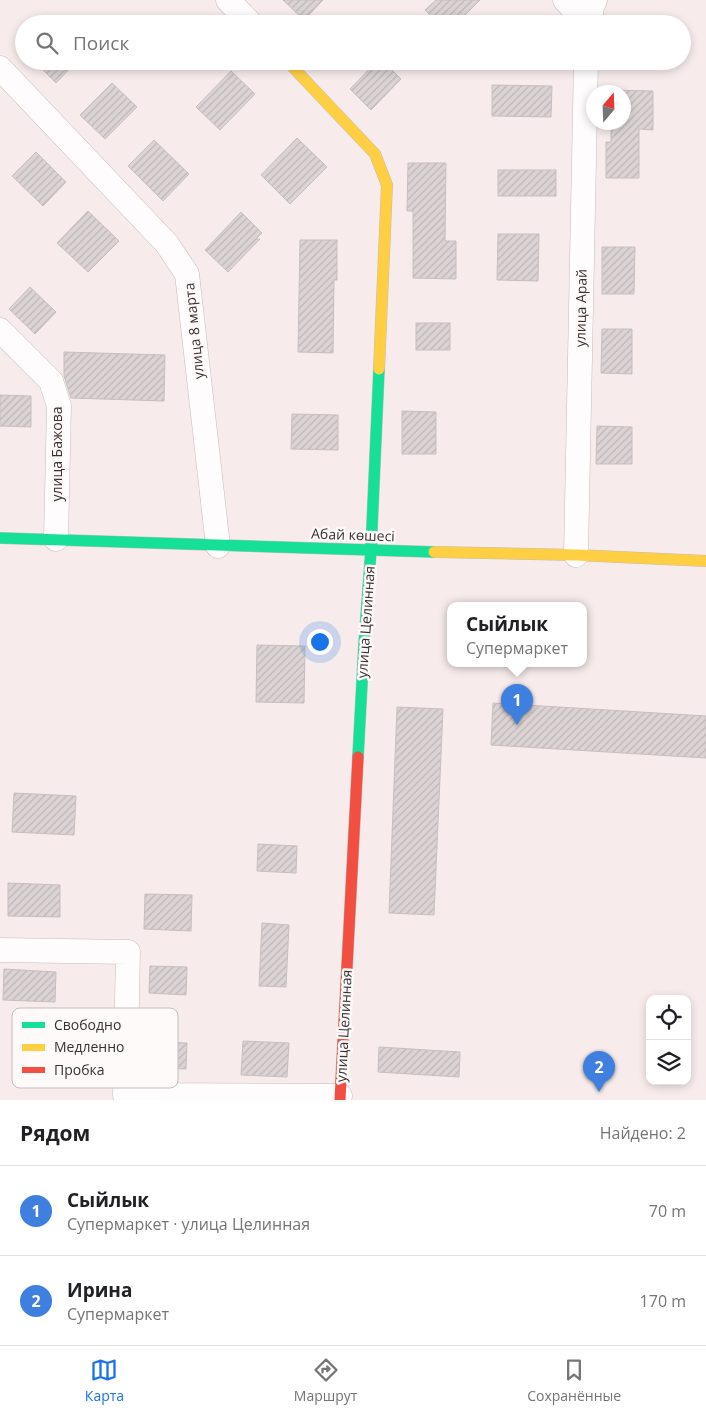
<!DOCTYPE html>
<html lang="ru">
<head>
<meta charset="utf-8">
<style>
	:root { --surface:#fff; --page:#f6f6f6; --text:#202124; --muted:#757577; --line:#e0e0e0; --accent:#1a73e8 }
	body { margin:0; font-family:"Open Sans",sans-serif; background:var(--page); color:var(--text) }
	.controls { position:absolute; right:15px; bottom:15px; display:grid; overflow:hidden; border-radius:10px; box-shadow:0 2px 8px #0003 }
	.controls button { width:45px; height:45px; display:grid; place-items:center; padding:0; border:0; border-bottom:1px solid var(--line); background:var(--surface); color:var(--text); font:25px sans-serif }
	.compass { position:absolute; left:586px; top:85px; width:45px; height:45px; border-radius:50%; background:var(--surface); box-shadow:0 2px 8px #0003; rotate:19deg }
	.you { position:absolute; left:319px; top:641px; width:18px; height:18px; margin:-12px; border:4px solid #fff; border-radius:50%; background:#1a73e8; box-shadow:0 0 0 8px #1a73e833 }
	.badge { display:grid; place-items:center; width:32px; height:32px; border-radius:50%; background:var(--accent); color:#fff; font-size:16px; font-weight:700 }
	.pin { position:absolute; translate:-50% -41px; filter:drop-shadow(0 1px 2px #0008) }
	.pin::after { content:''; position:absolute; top:26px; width:18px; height:15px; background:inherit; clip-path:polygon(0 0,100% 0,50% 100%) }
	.popup { position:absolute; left:447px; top:602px; width:140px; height:65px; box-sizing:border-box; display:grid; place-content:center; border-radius:10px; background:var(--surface); filter:drop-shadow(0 1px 4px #0005); font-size:16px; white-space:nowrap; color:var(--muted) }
	.popup b { font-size:19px; color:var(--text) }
	.popup::after { content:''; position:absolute; left:50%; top:100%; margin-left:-10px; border:10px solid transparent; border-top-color:var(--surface) }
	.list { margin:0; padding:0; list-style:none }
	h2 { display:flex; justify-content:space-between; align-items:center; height:65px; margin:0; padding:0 20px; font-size:21px }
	h2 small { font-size:16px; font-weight:400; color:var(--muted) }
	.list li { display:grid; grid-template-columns:32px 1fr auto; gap:15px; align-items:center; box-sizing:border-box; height:90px; padding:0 20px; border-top:1px solid var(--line) }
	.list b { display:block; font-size:19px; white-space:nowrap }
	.list p { margin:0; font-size:16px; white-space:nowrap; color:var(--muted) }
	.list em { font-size:16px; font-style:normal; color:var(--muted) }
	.icon { flex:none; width:28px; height:28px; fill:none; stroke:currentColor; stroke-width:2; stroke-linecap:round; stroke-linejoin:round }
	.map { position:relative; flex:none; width:706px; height:1100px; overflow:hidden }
	.search { position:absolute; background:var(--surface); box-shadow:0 2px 8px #0003; left:15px; right:15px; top:15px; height:55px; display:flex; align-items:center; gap:12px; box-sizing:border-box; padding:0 18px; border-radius:28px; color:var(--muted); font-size:19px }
	.sheet { height:245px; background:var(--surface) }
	nav { display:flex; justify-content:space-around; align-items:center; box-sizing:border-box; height:70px; border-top:1px solid var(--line); background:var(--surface); font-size:14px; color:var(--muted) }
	nav a { display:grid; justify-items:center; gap:2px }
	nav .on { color:var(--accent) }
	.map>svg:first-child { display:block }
	.building { fill:url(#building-hatch); stroke:#c7bebe }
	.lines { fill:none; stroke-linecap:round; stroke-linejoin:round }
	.street-casing { stroke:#c4bcbb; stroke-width:25 }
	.fast-casing { stroke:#c4bcbb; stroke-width:12 }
	.slow-casing { stroke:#c4bcbb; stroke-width:12 }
	.jam-casing { stroke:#c4bcbb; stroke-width:12 }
	.street { stroke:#fefcfc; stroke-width:24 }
	.fast { stroke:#16e098; stroke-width:11 }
	.slow { stroke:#ffcf43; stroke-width:11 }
	.jam { stroke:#f24e42; stroke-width:11 }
	.labels { text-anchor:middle; stroke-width:5; stroke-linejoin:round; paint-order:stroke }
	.street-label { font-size:14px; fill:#393130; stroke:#fefaf9 }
	.key { fill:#fefaf9; stroke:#c3bebd; stroke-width:1 }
	.key-label { font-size:14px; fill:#393130 }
</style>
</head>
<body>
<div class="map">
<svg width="706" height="1100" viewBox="0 0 706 1100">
	<defs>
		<pattern id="building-hatch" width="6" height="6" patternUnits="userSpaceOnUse" patternTransform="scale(1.25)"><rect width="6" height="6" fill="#dcd4d4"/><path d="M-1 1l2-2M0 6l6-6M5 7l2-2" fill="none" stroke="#beb6b6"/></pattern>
	</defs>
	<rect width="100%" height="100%" fill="#f7eceb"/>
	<g class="building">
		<path d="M283,0H323L304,20Z"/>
		<path d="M436,0H480L456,24H439L425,10Z"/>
		<path d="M34,61H77L56,83Z"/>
		<path d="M377,61H383L401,79L371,110L350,89Z"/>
		<path d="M231,71L255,94L220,130L196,107Z"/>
		<path d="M112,83L137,107L105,139L80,115Z"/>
		<path d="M492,85L552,86L551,117L492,116Z"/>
		<path d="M611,90L653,91V130L639,129V178H606V142H611V122H624V92H611Z"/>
		<path d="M297,138L327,167L290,204L261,175Z"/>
		<path d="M154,140L189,174L163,201L128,166Z"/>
		<path d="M36,152L66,182L43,206L12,176Z"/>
		<path d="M408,163H446L445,241H456V279L413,278V211H407Z"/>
		<rect x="498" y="170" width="58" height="26"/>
		<path d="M88,211L119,241L88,272L57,243Z"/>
		<path d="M241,212L262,233L256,239H260L228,272L205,250Z"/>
		<path d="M498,234H539L538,281L497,280Z"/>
		<path d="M300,240H337V280H334L333,353L298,352Z"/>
		<path d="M602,247H635L634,294H602Z"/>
		<path d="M30,287L56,312L35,334L9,309Z"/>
		<rect x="416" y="323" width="34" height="27"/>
		<path d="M602,329H632V374L601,373Z"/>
		<path d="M64,352L165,355L164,401L71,398L64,376Z"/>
		<path d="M0,395L31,396V427L0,426Z"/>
		<path d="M402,411L436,412V454H402Z"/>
		<path d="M292,414L338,415V450L291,449Z"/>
		<path d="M597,426L632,427V464H596Z"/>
		<path d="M257,645L305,646L304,703L256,702Z"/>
		<path d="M493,703L706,716V758L491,745Z"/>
		<path d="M397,707L443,709L434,915L389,913Z"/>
		<path d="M14,793L76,796L74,835L12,832Z"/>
		<path d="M258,844L297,846L296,873L257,871Z"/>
		<path d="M8,883L60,885V917L8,916Z"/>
		<path d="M145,894L192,895L191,931L144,929Z"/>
		<path d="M262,923L289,925L286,987L259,986Z"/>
		<path d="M150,966L187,967L186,995L149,993Z"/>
		<path d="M4,969L56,972L55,1002L3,1000Z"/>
		<path d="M141,1041L187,1043L186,1069L140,1067Z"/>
		<path d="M243,1041L289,1043L287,1077L241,1075Z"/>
		<path d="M379,1047L460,1052L459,1077L378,1072Z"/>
	</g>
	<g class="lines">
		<defs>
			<g id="street">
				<path d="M228,0L251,24"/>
				<path d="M565,0L588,24"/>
				<path d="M589,24L592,7L595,0"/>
				<path d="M0,68L167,244L187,274L218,546"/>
				<path d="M0,330L51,381L59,406L56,539"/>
				<path d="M576,555L586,61"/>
				<path d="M0,950L128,952L125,1095L340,1096"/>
			</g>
			<g id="fast">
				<path d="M0,538L434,552"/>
				<path d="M358,757L364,645L371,550L379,369"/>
			</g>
			<g id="slow">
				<path d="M287,61L375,154L387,185L379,369"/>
				<path d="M434,552L576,555L706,561"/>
			</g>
			<path id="jam" d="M340,1100L358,757"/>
		</defs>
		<use href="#street" class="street-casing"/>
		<use href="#fast" class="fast-casing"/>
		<use href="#slow" class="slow-casing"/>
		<use href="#jam" class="jam-casing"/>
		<use href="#street" class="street"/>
		<use href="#fast" class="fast"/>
		<use href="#slow" class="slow"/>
		<use href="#jam" class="jam"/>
	</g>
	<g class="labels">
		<g class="street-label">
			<text transform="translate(581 308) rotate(-89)" y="5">улица Арай</text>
			<text transform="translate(194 331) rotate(-96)" y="5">улица 8 марта</text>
			<text transform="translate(57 454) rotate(-90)" y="5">улица Бажова</text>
			<text transform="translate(353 535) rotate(2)" y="5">Абай көшесі</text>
			<text transform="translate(366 622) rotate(-86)" y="5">улица Целинная</text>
			<text transform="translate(344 1026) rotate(-87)" y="5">улица Целинная</text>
		</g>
	</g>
	<rect x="12" y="1008" width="166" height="80" rx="8" class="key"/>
	<rect x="22" y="1022" width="23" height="6" fill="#16e098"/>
	<rect x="22" y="1044" width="23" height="7" fill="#ffcf43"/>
	<rect x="22" y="1067" width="23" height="6" fill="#f24e42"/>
	<g class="key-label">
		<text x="54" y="1030">Свободно</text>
		<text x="54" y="1052">Медленно</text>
		<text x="54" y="1075">Пробка</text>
	</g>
</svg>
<div class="controls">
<button><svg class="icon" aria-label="locate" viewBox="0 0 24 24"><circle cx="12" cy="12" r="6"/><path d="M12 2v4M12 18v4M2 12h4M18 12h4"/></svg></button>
<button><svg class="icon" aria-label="layers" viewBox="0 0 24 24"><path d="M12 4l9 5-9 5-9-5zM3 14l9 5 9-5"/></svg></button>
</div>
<svg class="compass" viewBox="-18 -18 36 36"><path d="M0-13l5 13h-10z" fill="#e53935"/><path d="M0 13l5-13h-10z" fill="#757577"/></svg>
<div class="you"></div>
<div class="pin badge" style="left:517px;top:725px;background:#3f7fe0">1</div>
<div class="popup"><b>Сыйлык</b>Супермаркет</div>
<div class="pin badge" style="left:599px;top:1092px;background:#3f7fe0">2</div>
<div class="search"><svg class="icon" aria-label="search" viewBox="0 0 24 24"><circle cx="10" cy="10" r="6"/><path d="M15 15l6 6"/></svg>Поиск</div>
</div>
<section class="sheet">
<h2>Рядом<small>Найдено: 2</small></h2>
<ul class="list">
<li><span class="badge" style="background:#3f7fe0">1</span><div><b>Сыйлык</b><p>Супермаркет · улица Целинная</p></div><em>70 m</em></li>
<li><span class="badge" style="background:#3f7fe0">2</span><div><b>Ирина</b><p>Супермаркет</p></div><em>170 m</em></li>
</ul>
</section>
<nav>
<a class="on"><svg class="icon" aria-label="map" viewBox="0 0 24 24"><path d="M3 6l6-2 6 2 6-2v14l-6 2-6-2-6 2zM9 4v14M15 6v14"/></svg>Карта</a>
<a><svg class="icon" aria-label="directions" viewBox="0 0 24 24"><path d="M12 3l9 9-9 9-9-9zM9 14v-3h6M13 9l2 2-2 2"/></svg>Маршрут</a>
<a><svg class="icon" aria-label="saved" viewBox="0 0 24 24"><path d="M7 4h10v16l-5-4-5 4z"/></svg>Сохранённые</a>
</nav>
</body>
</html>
